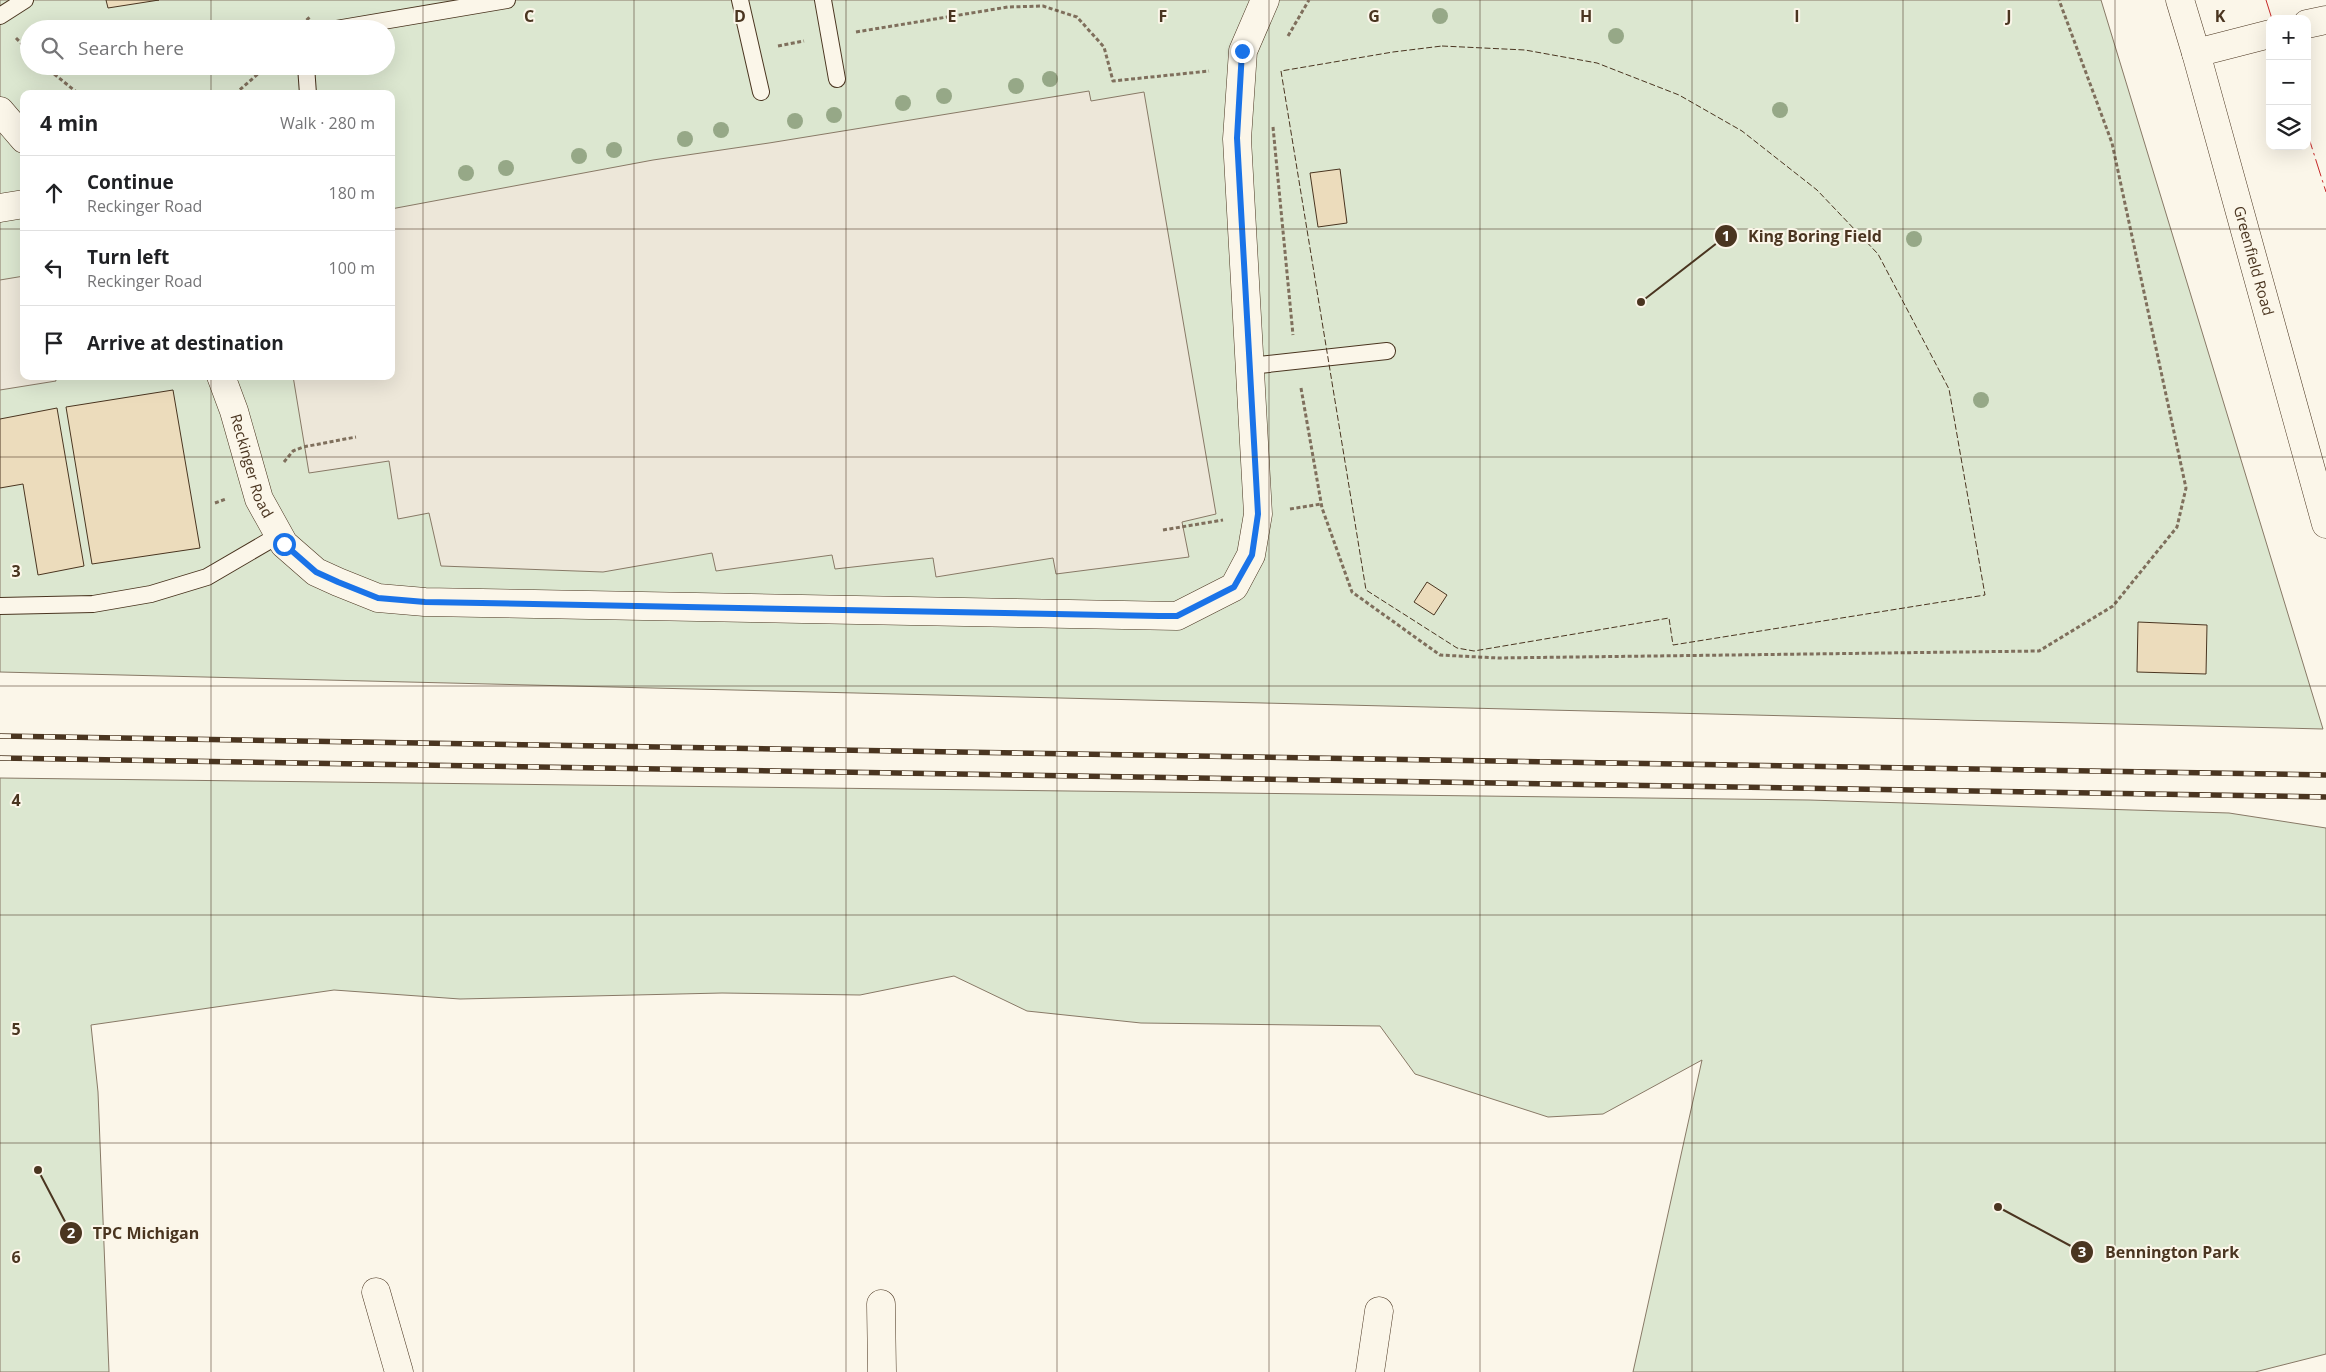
<!DOCTYPE html>
<html lang="en">
<head>
<meta charset="utf-8">
<style>
	:root { --surface:#fff; --page:#f6f6f6; --text:#202124; --muted:#757577; --line:#e0e0e0 }
	body { margin:0; font-family:"Open Sans",sans-serif; background:var(--page); color:var(--text) }
	.controls { position:absolute; right:15px; top:15px; display:grid; overflow:hidden; border-radius:10px; box-shadow:0 5px 20px #0002 }
	.controls button { width:45px; height:45px; display:grid; place-items:center; padding:0; border:0; border-bottom:1px solid var(--line); background:var(--surface); color:var(--text); font:25px sans-serif }
	.stop { position:absolute; width:15px; height:15px; margin:-11px; border:4px solid #1a73e8; border-radius:50%; background:#fff }
	.stop.end { background:#1a73e8; border-color:#fff; box-shadow:0 1px 5px #0008 }
	.list { margin:0; padding:0; list-style:none }
	h2 { display:flex; justify-content:space-between; align-items:center; height:65px; margin:0; padding:0 20px; font-size:21px }
	h2 small { font-size:16px; font-weight:400; color:var(--muted) }
	.list li { display:grid; grid-template-columns:32px 1fr auto; gap:15px; align-items:center; box-sizing:border-box; height:75px; padding:0 20px; border-top:1px solid var(--line) }
	.list b { display:block; font-size:19px; white-space:nowrap }
	.list p { margin:0; font-size:16px; white-space:nowrap; color:var(--muted) }
	.list em { font-size:16px; font-style:normal; color:var(--muted) }
	.icon { flex:none; width:28px; height:28px; fill:none; stroke:currentColor; stroke-width:2; stroke-linecap:round; stroke-linejoin:round }
	.map { position:relative; flex:none; width:2326px; height:1372px; overflow:hidden }
	.search { position:absolute; background:var(--surface); box-shadow:0 5px 20px #0002; left:20px; top:20px; width:375px; height:55px; display:flex; align-items:center; gap:12px; box-sizing:border-box; padding:0 18px; border-radius:28px; color:var(--muted); font-size:19px }
	.panel { position:absolute; background:var(--surface); box-shadow:0 5px 20px #0002; left:20px; top:90px; width:375px; height:290px; border-radius:10px }
	.map>svg:first-child { display:block }
	.green { fill:#dce7d0; stroke:#887966; fill-rule:evenodd }
	.parking { fill:#ede7d9; stroke:#887966 }
	.building { fill:#ecdcbc; stroke:#4a3520 }
	.lines { fill:none; stroke-linecap:round; stroke-linejoin:round }
	.lane-casing { stroke:#4a3520; stroke-width:18 }
	.street-casing { stroke:#4a3520; stroke-width:29 }
	.secondary-casing { stroke:#4a3520; stroke-width:29 }
	.path { stroke:#7f6f5c; stroke-width:3; stroke-dasharray:4 2.5; stroke-linecap:butt }
	.lane { stroke:#fbf6e9; stroke-width:16 }
	.street { stroke:#fbf6e9; stroke-width:28 }
	.secondary { stroke:#fbf6e9; stroke-width:28 }
	.rail-casing { stroke:#4a3520; stroke-width:5.5 }
	.rail { stroke:#fbf6e9; stroke-width:4; stroke-dasharray:11; stroke-linecap:butt }
	.fence { stroke:#4a3520; stroke-width:1; stroke-dasharray:6 2.5; stroke-linecap:butt }
	.power { stroke:#c62828; stroke-width:1; stroke-dasharray:18 4 2.5 4; stroke-linecap:butt }
	.tree { fill:#96a887 }
	.route { stroke:#1a73e8; stroke-width:6 }
	.grid { fill:none; stroke:#4a3520; stroke-width:1; stroke-opacity:0.55 }
	.labels { text-anchor:middle; stroke-width:4; stroke-linejoin:round; paint-order:stroke }
	.street-label { font-size:15px; fill:#4a3520; stroke:#fbf6e9 }
	.grid-label { font-size:16px; text-anchor:middle; font-weight:bold; fill:#4a3520; stroke:#fbf6e9; stroke-width:4; stroke-linejoin:round; paint-order:stroke }
	.leader { fill:none; stroke:#4a3520; stroke-width:2 }
	.callout-dot { fill:#4a3520; stroke:#fbf6e9; stroke-width:2 }
	.mark-label { font-size:15px; text-anchor:middle; font-weight:bold; fill:#fff }
	.callout-label { font-size:16px; text-anchor:middle; font-weight:bold; fill:#4a3520; stroke:#fbf6e9; stroke-width:4; stroke-linejoin:round; paint-order:stroke }
</style>
</head>
<body>
<div class="map">
<svg width="2326" height="1372" viewBox="0 0 2326 1372">
	<rect width="100%" height="100%" fill="#fbf6e9"/>
	<g class="green">
		<path d="M0,0H2101L2323,729L0,672ZM29,29H386V66H29ZM24,94H391V376H24Z"/>
		<path d="M0,778L1809,800L2229,813L2326,828V1354L2255,1372H1633L1702,1060L1603,1114L1548,1117L1415,1074L1380,1026L1141,1023L1027,1011L954,976L860,995L722,993L460,999L334,990L91,1025L98,1092L109,1372H0Z"/>
	</g>
	<g class="parking">
		<path d="M1089,91L1091,101L1144,92L1216,514L1182,522L1189,557L1056,574L1053,558L936,577L933,558L835,569L832,555L716,571L712,553L603,572L441,566L429,513L398,519L389,461L309,473L293,376H391V209L653,160L769,143Z"/>
		<path d="M24,276V376H55L56,381L0,390V280Z"/>
	</g>
	<g class="building">
		<path d="M106,0H159L108,8Z"/>
		<path d="M1340,169L1347,223L1318,227L1310,173Z"/>
		<path d="M173,390L200,548L92,564L66,407Z"/>
		<path d="M57,408L84,566L38,575L23,484L0,488V419Z"/>
		<path d="M1427,582L1447,595L1434,615L1414,602Z"/>
		<path d="M2138,622L2207,625L2206,674L2137,672Z"/>
	</g>
	<g class="lines">
		<defs>
			<g id="lane">
				<path d="M740,0L761,92"/>
				<path d="M823,0L837,79"/>
				<path d="M0,16L25,0"/>
				<path d="M336,29L507,0"/>
				<path d="M306,66L308,94"/>
				<path d="M1250,366L1387,351"/>
				<path d="M0,606L93,604L151,594L207,577L279,535"/>
			</g>
			<g id="street">
				<path d="M2307,24L2326,20"/>
				<path d="M2196,53L2270,34"/>
				<path d="M0,111L24,139"/>
				<path d="M0,208L24,204"/>
				<path id="s1" d="M221,376L234,411L259,499L284,544L316,572L338,582L378,598L425,602L1177,616L1234,587L1251,555L1258,514L1237,139L1243,51L1265,0"/>
				<path d="M376,1292L399,1372"/>
				<path d="M881,1304L882,1372"/>
				<path d="M1370,1372L1379,1311"/>
			</g>
			<g id="secondary">
				<path id="s2" d="M2180,0L2196,53L2326,524"/>
			</g>
		</defs>
		<use href="#lane" class="lane-casing"/>
		<use href="#street" class="street-casing"/>
		<use href="#secondary" class="secondary-casing"/>
		<g class="path">
			<path d="M297,29L311,16"/>
			<path d="M856,32L1008,7L1043,6L1077,17L1104,47L1113,81L1209,71"/>
			<path d="M1288,36L1309,0"/>
			<path d="M16,38L29,51"/>
			<path d="M778,46L804,41"/>
			<path d="M44,66L79,94"/>
			<path d="M235,94L267,66"/>
			<path d="M1273,127L1293,335"/>
			<path d="M1301,388L1322,508L1352,592L1440,655L1498,658L2039,651L2113,606L2177,527L2186,488L2112,143L2059,0"/>
			<path d="M284,462L293,451L303,447L356,437"/>
			<path d="M215,503L226,499"/>
			<path d="M1290,509L1321,504"/>
			<path d="M1163,530L1223,520"/>
		</g>
		<use href="#lane" class="lane"/>
		<use href="#street" class="street"/>
		<use href="#secondary" class="secondary"/>
		<defs>
			<g id="rail">
				<path d="M0,736L2326,775"/>
				<path d="M0,758L2326,797"/>
			</g>
		</defs>
		<use href="#rail" class="rail-casing"/>
		<use href="#rail" class="rail"/>
		<path class="fence" d="M1442,46L1525,50L1597,63L1679,95L1742,131L1817,190L1878,254L1949,389L1985,595L1673,645L1669,618L1474,651L1457,648L1366,590L1281,71L1393,52Z"/>
		<g class="power">
			<path d="M2266,0L2272,19"/>
			<path d="M2307,132L2326,192"/>
		</g>
	</g>
	<g class="tree">
		<circle cx="1440" cy="16" r="8"/>
		<circle cx="1616" cy="36" r="8"/>
		<circle cx="1050" cy="79" r="8"/>
		<circle cx="1016" cy="86" r="8"/>
		<circle cx="944" cy="96" r="8"/>
		<circle cx="903" cy="103" r="8"/>
		<circle cx="1780" cy="110" r="8"/>
		<circle cx="834" cy="115" r="8"/>
		<circle cx="795" cy="121" r="8"/>
		<circle cx="721" cy="130" r="8"/>
		<circle cx="685" cy="139" r="8"/>
		<circle cx="614" cy="150" r="8"/>
		<circle cx="579" cy="156" r="8"/>
		<circle cx="506" cy="168" r="8"/>
		<circle cx="466" cy="173" r="8"/>
		<circle cx="1914" cy="239" r="8"/>
		<circle cx="1981" cy="400" r="8"/>
	</g>
	<g class="lines">
		<path class="route" d="M284,544L316,572L338,582L378,598L425,602L1159,616H1177L1234,587L1252,555L1258,514L1237,138L1242,51"/>
	</g>
	<path class="grid" d="M211,0V29M423,0V1372M634,0V1372M846,0V1372M1057,0V1372M1269,0V1372M1480,0V1372M1692,0V1372M1903,0V1372M2115,0V1372M211,66V94M0,229H24M391,229H2326M211,376V1372M0,457H2326M0,686H2326M0,915H2326M0,1143H2326"/>
	<g class="labels">
		<g class="street-label">
			<text dy="5" stroke="none"><textPath href="#s2" startOffset="271">Greenfield Road</textPath></text>
			<text dy="5" stroke="none"><textPath href="#s1" startOffset="95">Reckinger Road</textPath></text>
		</g>
	</g>
	<g class="grid-label">
		<text x="529" y="22">C</text>
		<text x="740" y="22">D</text>
		<text x="952" y="22">E</text>
		<text x="1163" y="22">F</text>
		<text x="1374" y="22">G</text>
		<text x="1586" y="22">H</text>
		<text x="1797" y="22">I</text>
		<text x="2009" y="22">J</text>
		<text x="2220" y="22">K</text>
		<text x="16" y="577">3</text>
		<text x="16" y="806">4</text>
		<text x="16" y="1035">5</text>
		<text x="16" y="1263">6</text>
	</g>
	<path class="leader" d="M1641 302L1726 236M38 1170L71 1233M1998 1207L2082 1252"/>
	<g class="callout-dot">
		<circle cx="1641" cy="302" r="5"/>
		<circle cx="38" cy="1170" r="5"/>
		<circle cx="1998" cy="1207" r="5"/>
		<circle cx="1726" cy="236" r="12"/>
		<circle cx="71" cy="1233" r="12"/>
		<circle cx="2082" cy="1252" r="12"/>
	</g>
	<g class="mark-label">
		<text x="1726" y="241">1</text>
		<text x="71" y="1238">2</text>
		<text x="2082" y="1257">3</text>
	</g>
	<g class="callout-label">
		<text x="1815" y="242">King Boring Field</text>
		<text x="146" y="1239">TPC Michigan</text>
		<text x="2172" y="1258">Bennington Park</text>
	</g>
</svg>
<div class="controls">
<button>+</button>
<button>−</button>
<button><svg class="icon" aria-label="layers" viewBox="0 0 24 24"><path d="M12 4l9 5-9 5-9-5zM3 14l9 5 9-5"/></svg></button>
</div>
<div class="stop" style="left:284px;top:544px"></div>
<div class="stop end" style="left:1242px;top:51px"></div>
<div class="search"><svg class="icon" aria-label="search" viewBox="0 0 24 24"><circle cx="10" cy="10" r="6"/><path d="M15 15l6 6"/></svg>Search here</div>
<section class="panel">
<h2>4 min<small>Walk · 280 m</small></h2>
<ul class="list">
<li><svg class="icon" aria-label="ahead" viewBox="0 0 24 24"><path d="M12 20V5M6 11l6-6 6 6"/></svg><div><b>Continue</b><p>Reckinger Road</p></div><em>180 m</em></li>
<li><svg class="icon" aria-label="left" viewBox="0 0 24 24"><path d="M17 20v-9H6M10 6l-5 5 5 5"/></svg><div><b>Turn left</b><p>Reckinger Road</p></div><em>100 m</em></li>
<li><svg class="icon" aria-label="arrive" viewBox="0 0 24 24"><path d="M6 21V4h12l-3 4 3 4H6"/></svg><div><b>Arrive at destination</b></div></li>
</ul>
</section>
</div>
</body>
</html>
